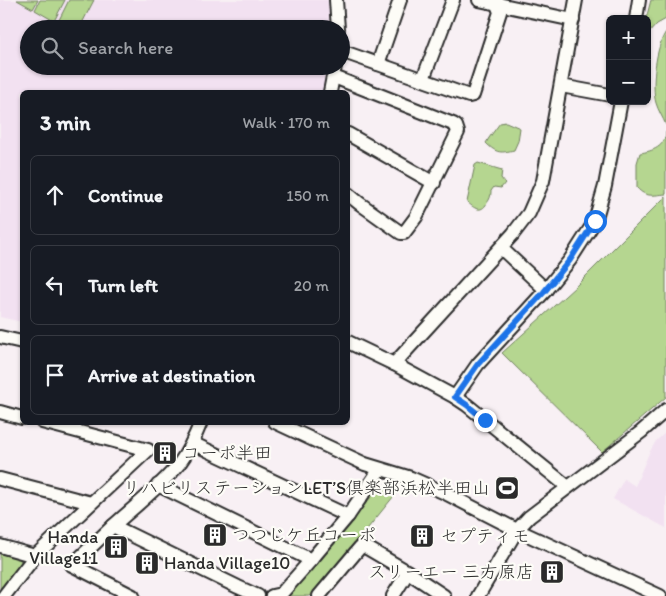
<!DOCTYPE html>
<html lang="en">
<head>
<meta charset="utf-8">
<style>
	:root { --surface:#171b24; --page:#20242c; --text:#f1f3f6; --muted:#9ea1a6; --line:#363941 }
	body { margin:0; font-family:Itim,"Klee One",sans-serif; background:var(--page); color:var(--text) }
	.controls { position:absolute; right:15px; top:15px; display:grid; overflow:hidden; border-radius:8px; box-shadow:0 1px 4px #0004 }
	.controls button { width:45px; height:45px; display:grid; place-items:center; padding:0; border:0; border-bottom:1px solid var(--line); background:var(--surface); color:var(--text); font:25px sans-serif }
	.stop { position:absolute; width:15px; height:15px; margin:-11px; border:4px solid #1a73e8; border-radius:50%; background:#fff }
	.stop.end { background:#1a73e8; border-color:#fff; box-shadow:0 1px 5px #0008 }
	.list { margin:0; padding:0; list-style:none }
	h2 { display:flex; justify-content:space-between; align-items:center; height:65px; margin:0; padding:0 20px; font-size:21px }
	h2 small { font-size:16px; font-weight:400; color:var(--muted) }
	.list li { display:grid; grid-template-columns:32px 1fr auto; gap:15px; align-items:center; box-sizing:border-box; height:80px; margin:0 10px 10px; padding:0 10px; border:1px solid var(--line); border-radius:8px }
	.list b { display:block; font-size:19px; white-space:nowrap }
	.list em { font-size:16px; font-style:normal; color:var(--muted) }
	.icon { flex:none; width:28px; height:28px; fill:none; stroke:currentColor; stroke-width:2; stroke-linecap:round; stroke-linejoin:round }
	.map { position:relative; flex:none; width:666px; height:596px; overflow:hidden }
	.search { position:absolute; background:var(--surface); box-shadow:0 1px 4px #0004; left:20px; top:20px; width:330px; height:55px; display:flex; align-items:center; gap:12px; box-sizing:border-box; padding:0 18px; border-radius:28px; color:var(--muted); font-size:19px }
	.panel { position:absolute; background:var(--surface); box-shadow:0 1px 4px #0004; left:20px; top:90px; width:330px; height:335px; border-radius:8px }
	.map>svg:first-child { display:block }
	.built { fill:#f2e1f1 }
	.green { fill:#b5d690; stroke:#70805e }
	.lines { fill:none; stroke-linecap:round; stroke-linejoin:round }
	.minor-casing { stroke:#2b2b2b; stroke-width:16 }
	.minor { stroke:#fdfcf7; stroke-width:12 }
	.route { stroke:#1a73e8; stroke-width:6 }
	.labels { text-anchor:middle; stroke-width:4.5; stroke-linejoin:round; paint-order:stroke }
	.poi-label { font-size:18px; fill:#2b2b2b; stroke:#fdfcf7; text-anchor:start }
</style>
</head>
<body>
<div class="map">
<svg width="666" height="596" viewBox="0 0 666 596">
	<rect width="100%" height="100%" fill="#f8f0f4"/>
	<filter id="ink" filterUnits="userSpaceOnUse"><feTurbulence type="fractalNoise" baseFrequency=".02" numOctaves="2"/><feDisplacementMap in="SourceGraphic" scale="10" xChannelSelector="R" yChannelSelector="G"/><feConvolveMatrix kernelMatrix="1 2 1 2 8 2 1 2 1" color-interpolation-filters="sRGB"/></filter>
	<g filter="url(#ink)">
		<g class="built">
			<path d="M0,0H329L333,29H29V66H329L325,92H22V322L0,317Z"/>
			<path d="M666,432V528L613,499L624,479L635,486L649,453L656,441Z"/>
		</g>
		<g class="green">
			<path d="M17,0H38L33,9Z"/>
			<path d="M40,0H65L54,21L35,10Z"/>
			<path d="M69,0H94L79,29H70L58,22Z"/>
			<path d="M651,0H666V19L657,24L647,35V19H646Z"/>
			<path d="M666,32V125C663,118 658,110 656,103C651,87 656,45 666,32Z"/>
			<path d="M506,122L520,128L518,141L514,150C501,153 497,154 486,143L489,138L500,123Z"/>
			<path d="M666,132V194C654,195 646,198 637,188V163L640,153C653,151 665,147 666,132Z"/>
			<path d="M478,163L502,170L501,178L505,183L501,188L494,187L491,191C491,196 490,199 487,203C481,214 474,208 467,202L475,165Z"/>
			<path d="M666,196V397L602,452L502,353L575,287Z"/>
			<path d="M386,485L398,491L368,528L310,596H288L377,490Z"/>
			<path d="M0,552L20,557L21,562L0,589Z"/>
		</g>
		<g class="lines">
			<defs>
				<g id="minor">
					<path d="M336,0L338,29"/>
					<path d="M479,0L573,20"/>
					<path d="M636,19L639,0"/>
					<path d="M341,51L469,96L473,95L500,12L495,0"/>
					<path d="M378,64L400,0"/>
					<path d="M334,77L453,124L456,126L458,132L416,217L404,233H401L359,203L348,194"/>
					<path d="M423,79L453,0"/>
					<path d="M561,86L610,95"/>
					<path d="M330,92L335,66"/>
					<path d="M348,134L434,183"/>
					<path d="M501,248L546,290"/>
					<path d="M0,337L22,342"/>
					<path d="M348,342L394,364"/>
					<path d="M455,397L394,364L513,234L529,213L543,181L576,0"/>
					<path d="M0,412L22,418"/>
					<path d="M201,422C195,437 188,452 179,464C160,487 135,506 113,526L238,587L258,596"/>
					<path d="M275,422L365,464L411,478L445,493L517,530L660,596"/>
					<path d="M192,443L348,516"/>
					<path d="M0,479L91,503"/>
					<path d="M158,485L311,560"/>
					<path d="M568,487L467,405L455,397L478,364L544,292L570,260L595,221L605,186L621,101"/>
					<path d="M113,526L72,565L133,596"/>
					<path d="M0,546L35,556"/>
					<path d="M4,596L35,556L148,450L42,422"/>
					<path d="M272,596L281,594L311,560L348,516L380,469"/>
					<path d="M319,596L362,545L408,572L444,596"/>
					<path d="M393,596L408,572"/>
					<path d="M478,596L517,530L529,517L641,432L666,410"/>
				</g>
			</defs>
			<use href="#minor" class="minor-casing"/>
			<use href="#minor" class="minor"/>
		</g>
	</g>
	<g class="lines" filter="url(#ink)">
		<path class="route" d="M485,420L467,405L455,397L478,364L544,292L570,260L595,221"/>
	</g>
	<defs>
		<symbol id="building-square" viewBox="-11 -11 22 22"><rect x="-9" y="-9" width="18" height="18" rx="4" fill="#2b2b2b" stroke="#fdfcf7"/><path d="M-4-6H4V6H1V3H-1V6H-4ZM-2.5-4.3h1.7v1.8h-1.7ZM.8-4.3h1.7v1.8H.8ZM-2.5-1h1.7V.8h-1.7ZM.8-1h1.7V.8H.8Z" fill="#fff"/></symbol>
		<symbol id="stadium-square" viewBox="-11 -11 22 22"><rect x="-9" y="-9" width="18" height="18" rx="4" fill="#2b2b2b" stroke="#fdfcf7"/><path d="M0-5a6.5 5 0 1 0 0 10a6.5 5 0 1 0 0-10ZM-3.5-1.8h7v3.6h-7Z" fill="#fff"/></symbol>
	</defs>
	<g fill-rule="evenodd">
		<use href="#building-square" x="151" y="439" width="28" height="28"/>
		<use href="#stadium-square" x="493" y="474" width="28" height="28"/>
		<use href="#building-square" x="201" y="521" width="28" height="28"/>
		<use href="#building-square" x="408" y="522" width="28" height="28"/>
		<use href="#building-square" x="102" y="533" width="28" height="28"/>
		<use href="#building-square" x="133" y="549" width="28" height="28"/>
		<use href="#building-square" x="538" y="558" width="28" height="28"/>
	</g>
	<g class="labels">
		<g class="poi-label">
			<text x="182" y="459">コーポ半田</text>
			<text x="490" y="494" text-anchor="end">リハビリステーションLET’S倶楽部浜松半田山</text>
			<text x="232" y="541">つつじケ丘コーポ</text>
			<text x="440" y="542">セプティモ</text>
			<text x="98" y="543" text-anchor="end">Handa<tspan x="98" dy="21">Village11</tspan></text>
			<text x="164" y="569">Handa Village10</text>
			<text x="534" y="578" text-anchor="end">スリーエー 三方原店</text>
		</g>
	</g>
</svg>
<div class="controls">
<button>+</button>
<button>−</button>
</div>
<div class="stop" style="left:595px;top:221px"></div>
<div class="stop end" style="left:485px;top:420px"></div>
<div class="search"><svg class="icon" aria-label="search" viewBox="0 0 24 24"><circle cx="10" cy="10" r="6"/><path d="M15 15l6 6"/></svg>Search here</div>
<section class="panel">
<h2>3 min<small>Walk · 170 m</small></h2>
<ul class="list">
<li><svg class="icon" aria-label="ahead" viewBox="0 0 24 24"><path d="M12 20V5M6 11l6-6 6 6"/></svg><div><b>Continue</b></div><em>150 m</em></li>
<li><svg class="icon" aria-label="left" viewBox="0 0 24 24"><path d="M17 20v-9H6M10 6l-5 5 5 5"/></svg><div><b>Turn left</b></div><em>20 m</em></li>
<li><svg class="icon" aria-label="arrive" viewBox="0 0 24 24"><path d="M6 21V4h12l-3 4 3 4H6"/></svg><div><b>Arrive at destination</b></div></li>
</ul>
</section>
</div>
</body>
</html>
